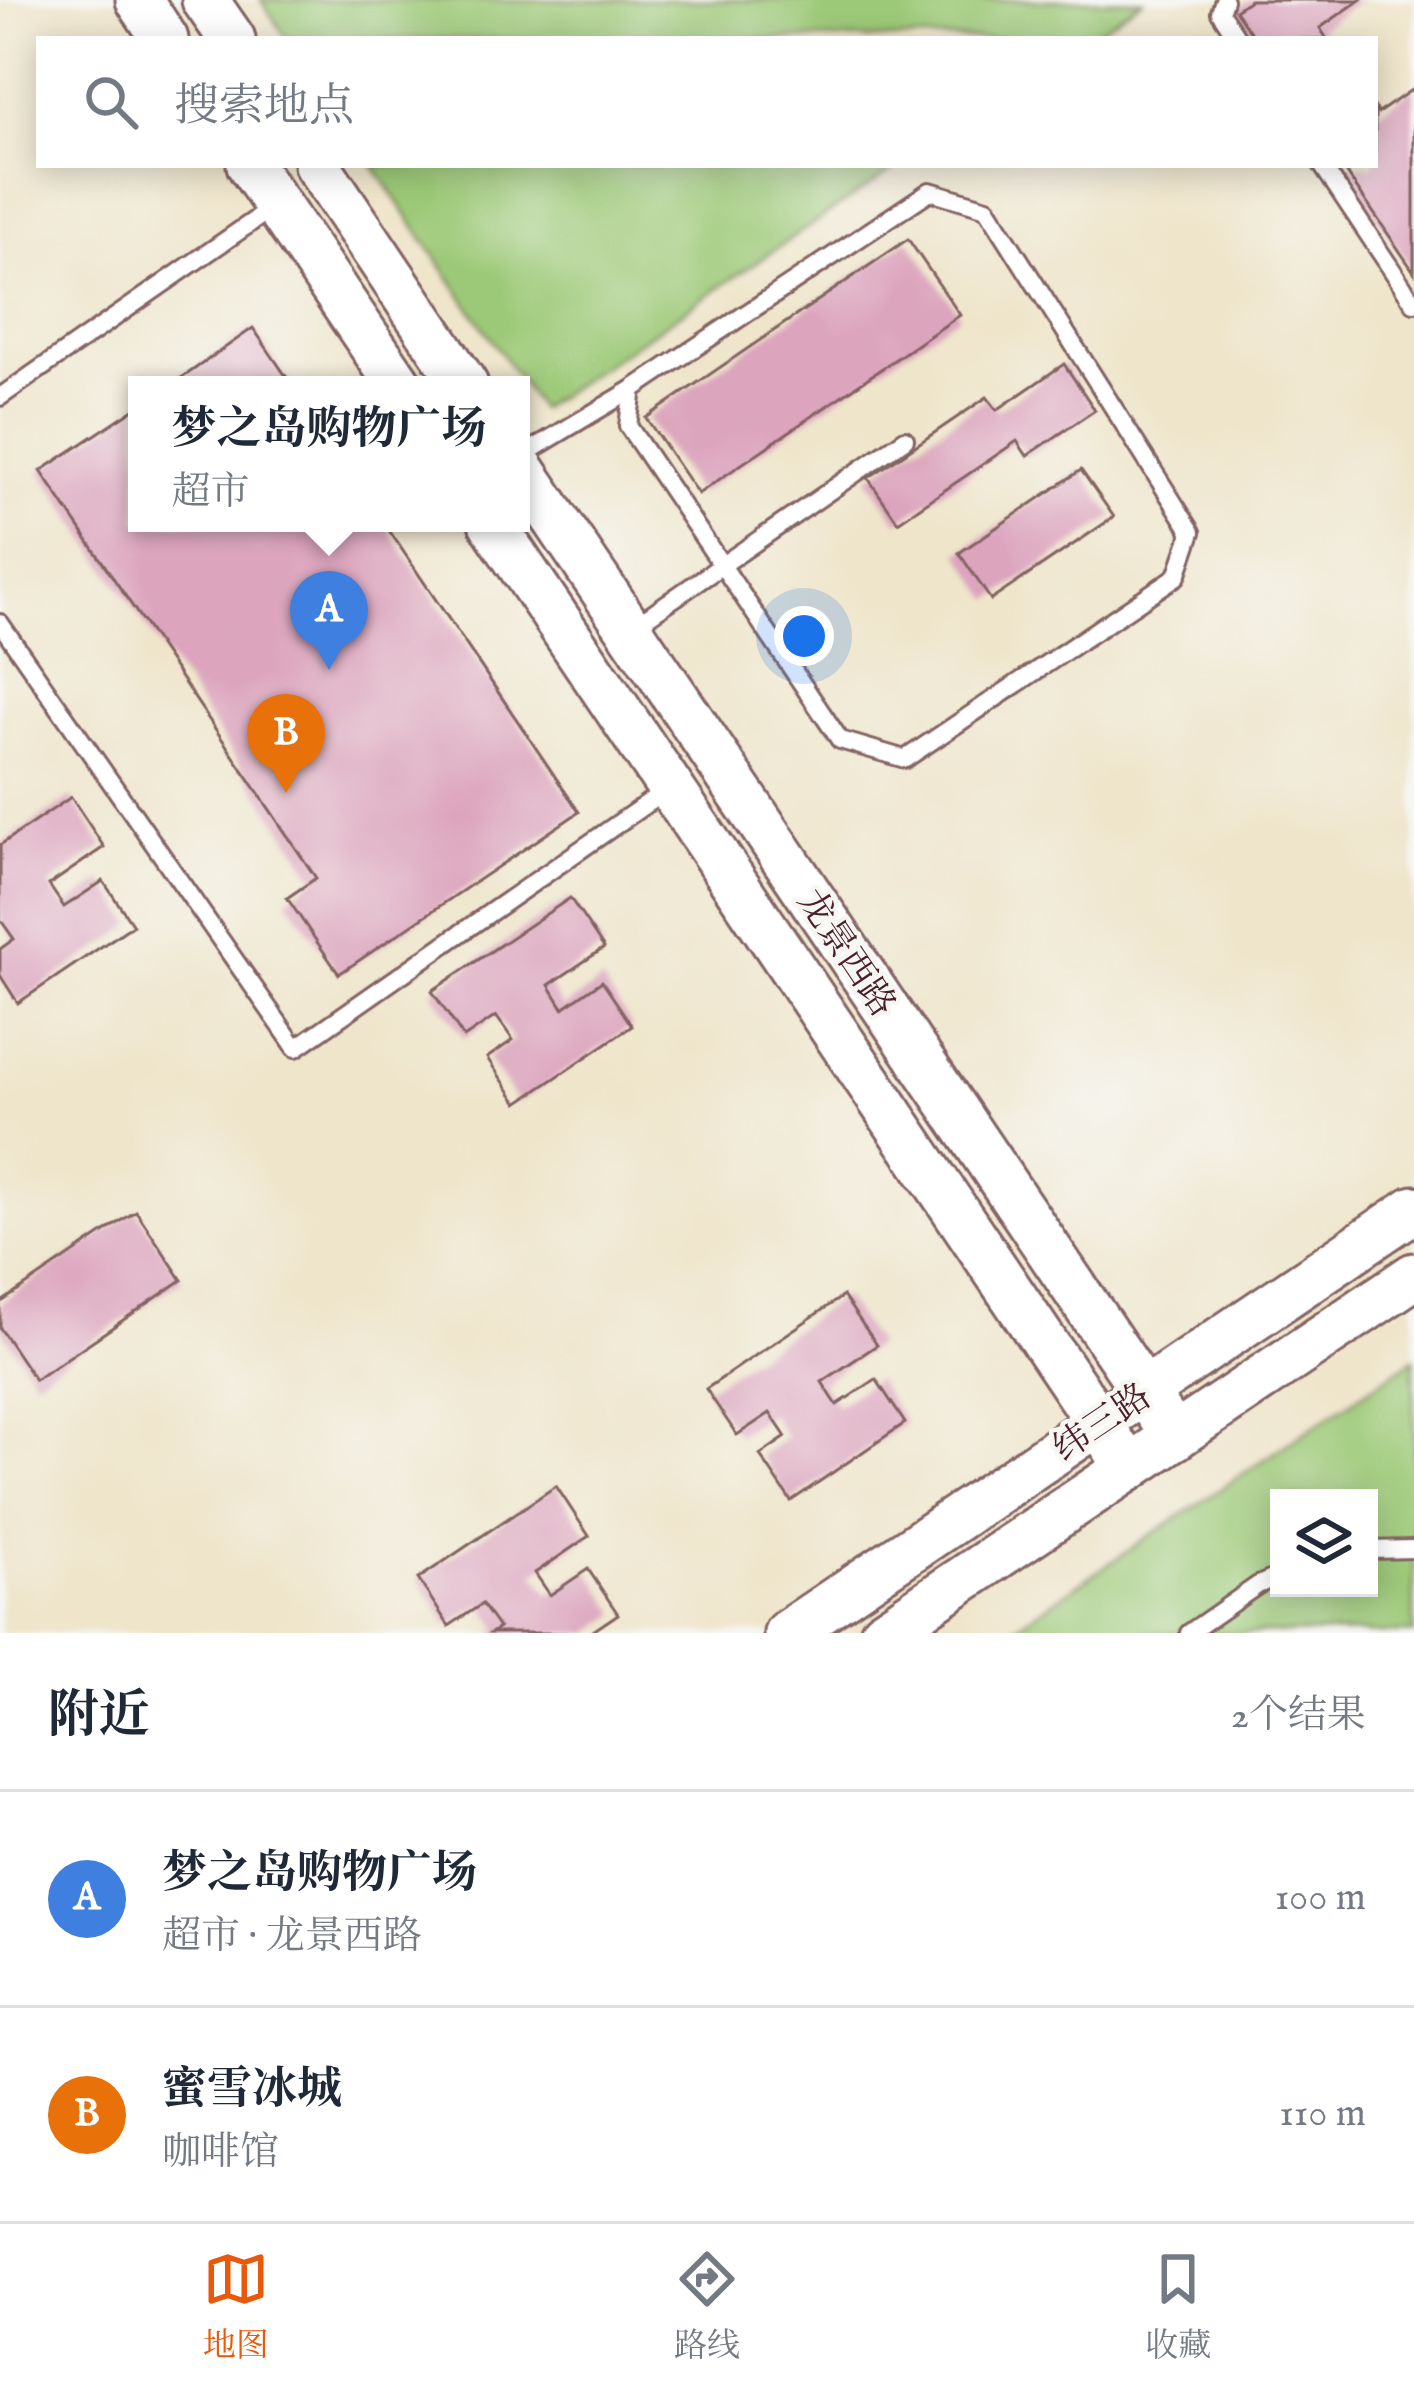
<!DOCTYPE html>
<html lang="zh">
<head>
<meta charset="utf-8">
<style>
	:root { --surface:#fff; --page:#f6f6f7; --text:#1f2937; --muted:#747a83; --line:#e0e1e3; --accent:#ea580c }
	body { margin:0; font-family:"IM FELL English","Noto Serif SC",serif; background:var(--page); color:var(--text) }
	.controls { position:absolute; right:36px; bottom:36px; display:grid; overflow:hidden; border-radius:0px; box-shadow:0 6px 30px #0003 }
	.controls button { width:108px; height:108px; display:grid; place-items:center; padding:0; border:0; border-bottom:3px solid var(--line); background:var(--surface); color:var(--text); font:60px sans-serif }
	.you { position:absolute; left:804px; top:636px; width:42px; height:42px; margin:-30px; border:9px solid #fff; border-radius:50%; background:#1a73e8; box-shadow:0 0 0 18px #1a73e833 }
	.badge { display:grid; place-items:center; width:78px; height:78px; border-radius:50%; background:var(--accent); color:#fff; font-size:39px; font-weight:700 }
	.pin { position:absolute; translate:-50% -99px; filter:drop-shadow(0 3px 6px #0008) }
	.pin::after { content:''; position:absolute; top:63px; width:42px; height:36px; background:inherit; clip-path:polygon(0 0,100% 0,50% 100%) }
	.popup { position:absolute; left:128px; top:376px; width:402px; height:156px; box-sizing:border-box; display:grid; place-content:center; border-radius:0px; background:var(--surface); filter:drop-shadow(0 3px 9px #0005); font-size:39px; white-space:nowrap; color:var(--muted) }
	.popup b { font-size:45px; color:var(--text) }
	.popup::after { content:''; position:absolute; left:50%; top:100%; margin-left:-24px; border:24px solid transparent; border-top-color:var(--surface) }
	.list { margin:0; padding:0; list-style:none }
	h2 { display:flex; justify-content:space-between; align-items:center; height:156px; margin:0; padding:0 48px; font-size:51px }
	h2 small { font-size:39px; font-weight:400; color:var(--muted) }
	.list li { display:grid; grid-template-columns:78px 1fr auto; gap:36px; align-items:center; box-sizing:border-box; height:216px; padding:0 48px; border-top:3px solid var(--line) }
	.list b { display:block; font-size:45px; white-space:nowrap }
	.list p { margin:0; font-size:39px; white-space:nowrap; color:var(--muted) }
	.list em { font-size:39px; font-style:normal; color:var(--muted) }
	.icon { flex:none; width:66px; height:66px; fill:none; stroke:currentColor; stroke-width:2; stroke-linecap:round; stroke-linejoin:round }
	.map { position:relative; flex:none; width:1414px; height:1633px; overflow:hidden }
	.search { position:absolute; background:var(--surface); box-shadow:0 6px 30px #0003; left:36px; right:36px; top:36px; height:132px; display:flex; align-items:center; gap:30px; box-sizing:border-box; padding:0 42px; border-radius:0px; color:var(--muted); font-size:45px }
	.sheet { height:588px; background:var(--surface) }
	nav { display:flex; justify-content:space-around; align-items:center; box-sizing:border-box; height:168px; border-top:3px solid var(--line); background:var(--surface); font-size:33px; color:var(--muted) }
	nav a { display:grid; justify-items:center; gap:6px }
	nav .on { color:var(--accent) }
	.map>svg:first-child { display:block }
	.green { fill:#9cc977; stroke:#737451; stroke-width:3; fill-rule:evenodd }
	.building { fill:#dca4bd }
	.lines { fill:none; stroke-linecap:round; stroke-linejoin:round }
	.service-casing { stroke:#846463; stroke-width:22 }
	.secondary-casing { stroke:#846463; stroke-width:51 }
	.service { stroke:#fff; stroke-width:16 }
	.secondary { stroke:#fff; stroke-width:45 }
	.labels { text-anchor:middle; stroke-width:9; stroke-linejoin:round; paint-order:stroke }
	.street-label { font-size:36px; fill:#4a1f2b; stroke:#f6f6f2 }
</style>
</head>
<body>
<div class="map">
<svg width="1414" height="1633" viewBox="0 0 1414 1633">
	<rect width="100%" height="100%" fill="#f6f6f2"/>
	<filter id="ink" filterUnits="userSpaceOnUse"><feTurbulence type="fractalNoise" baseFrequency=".00833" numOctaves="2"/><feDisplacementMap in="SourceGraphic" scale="24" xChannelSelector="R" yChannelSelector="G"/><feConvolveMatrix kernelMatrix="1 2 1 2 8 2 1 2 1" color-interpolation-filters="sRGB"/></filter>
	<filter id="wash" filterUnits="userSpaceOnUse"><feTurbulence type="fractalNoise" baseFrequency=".004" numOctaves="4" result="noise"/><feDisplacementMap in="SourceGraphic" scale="48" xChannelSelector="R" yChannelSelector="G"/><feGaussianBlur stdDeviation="2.7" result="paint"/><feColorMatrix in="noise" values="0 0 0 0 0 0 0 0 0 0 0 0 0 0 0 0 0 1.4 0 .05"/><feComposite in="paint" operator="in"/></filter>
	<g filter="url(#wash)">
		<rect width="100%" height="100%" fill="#efe5cb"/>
		<g class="green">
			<path d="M261,0H1143L1086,39H287Z"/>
			<path d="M373,165H900L539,409Z"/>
			<path d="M1414,1359V1633H1006ZM1279,1498H1369V1588H1279Z"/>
		</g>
		<g id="blocks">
			<g class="building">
				<path d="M1250,0H1360L1320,28L1327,39H1255L1235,10Z"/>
				<path d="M1414,88V272L1341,165H1375V108L1378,113Z"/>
				<path d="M908,239L960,315L698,494L646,418Z"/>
				<path d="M253,328L292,385H170L186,375Z"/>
				<path d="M1064,364L1095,410L1027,456L1017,441L898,522L868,478L987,397L997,410Z"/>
				<path d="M137,407V523H384L579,812L339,974L287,898L316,878L41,471Z"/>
				<path d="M1081,470L1114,517L991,600L959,553Z"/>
				<path d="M71,797L104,847L49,885L64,907L103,881L133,925L18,1003L0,975V949L14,939L0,919V845Z"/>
				<path d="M570,898L604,948L549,985L563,1008L602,981L632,1026L518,1103L487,1058L513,1040L496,1016L464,1038L432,991Z"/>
				<path d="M136,1211L182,1280L35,1380L0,1328V1303Z"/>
				<path d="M843,1296L877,1345L822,1382L837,1405L876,1379L905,1423L791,1501L760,1455L786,1437L770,1413L737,1435L706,1389Z"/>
				<path d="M556,1486L589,1536L535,1573L550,1595L588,1569L618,1614L590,1633H491L499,1628L482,1604L449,1626L418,1579Z"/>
			</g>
		</g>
	</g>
	<g filter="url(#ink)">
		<use href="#blocks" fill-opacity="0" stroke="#846463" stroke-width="3"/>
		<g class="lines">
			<defs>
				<g id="service">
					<path d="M1224,0L1220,12L1238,39"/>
					<path d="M1322,165L1414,303"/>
					<path d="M930,191L987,208L1192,532L1177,576L905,759L840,740L628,426L633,389Z"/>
					<path d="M0,397L275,206"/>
					<path d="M521,456L633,389"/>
					<path d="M0,623L296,1048L669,788"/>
					<path d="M631,628L905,439"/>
					<path d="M1369,1550L1414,1549"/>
					<path d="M1189,1633L1258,1585L1279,1576"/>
				</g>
				<g id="secondary">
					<path d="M139,0L165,39"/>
					<path d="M205,0L232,39"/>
					<path d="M250,165L399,385"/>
					<path d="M317,165L465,385"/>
					<path d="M521,468L1175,1437"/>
					<path d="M492,523L1129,1468"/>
					<path d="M787,1633L1414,1209"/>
					<path d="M883,1633L1414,1276"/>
				</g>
			</defs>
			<use href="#service" class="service-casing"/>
			<use href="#secondary" class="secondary-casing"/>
			<use href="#service" class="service"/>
			<use href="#secondary" class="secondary"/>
		</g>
	</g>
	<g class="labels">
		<g class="street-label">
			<text transform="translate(848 952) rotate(56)" y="13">龙景西路</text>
			<text transform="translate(1101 1421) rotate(-34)" y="13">纬三路</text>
		</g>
	</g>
</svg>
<div class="controls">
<button><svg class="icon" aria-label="layers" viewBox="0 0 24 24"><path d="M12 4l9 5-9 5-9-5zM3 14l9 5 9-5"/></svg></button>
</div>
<div class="you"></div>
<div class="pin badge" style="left:329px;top:670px;background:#3f7fe0">A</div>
<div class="popup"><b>梦之岛购物广场</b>超市</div>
<div class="pin badge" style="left:286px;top:793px;background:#e8710a">B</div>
<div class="search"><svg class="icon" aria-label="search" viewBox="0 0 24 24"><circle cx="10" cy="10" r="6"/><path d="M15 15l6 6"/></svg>搜索地点</div>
</div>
<section class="sheet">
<h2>附近<small>2个结果</small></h2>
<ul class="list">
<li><span class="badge" style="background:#3f7fe0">A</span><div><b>梦之岛购物广场</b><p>超市 · 龙景西路</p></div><em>100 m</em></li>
<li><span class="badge" style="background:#e8710a">B</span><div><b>蜜雪冰城</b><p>咖啡馆</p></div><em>110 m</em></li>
</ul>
</section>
<nav>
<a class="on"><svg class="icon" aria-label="map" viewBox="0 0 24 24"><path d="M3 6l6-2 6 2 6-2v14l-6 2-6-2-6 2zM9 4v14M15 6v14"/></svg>地图</a>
<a><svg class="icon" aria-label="directions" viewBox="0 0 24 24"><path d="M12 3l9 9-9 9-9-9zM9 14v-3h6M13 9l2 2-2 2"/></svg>路线</a>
<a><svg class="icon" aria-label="saved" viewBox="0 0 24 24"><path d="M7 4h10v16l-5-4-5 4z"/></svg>收藏</a>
</nav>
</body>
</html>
